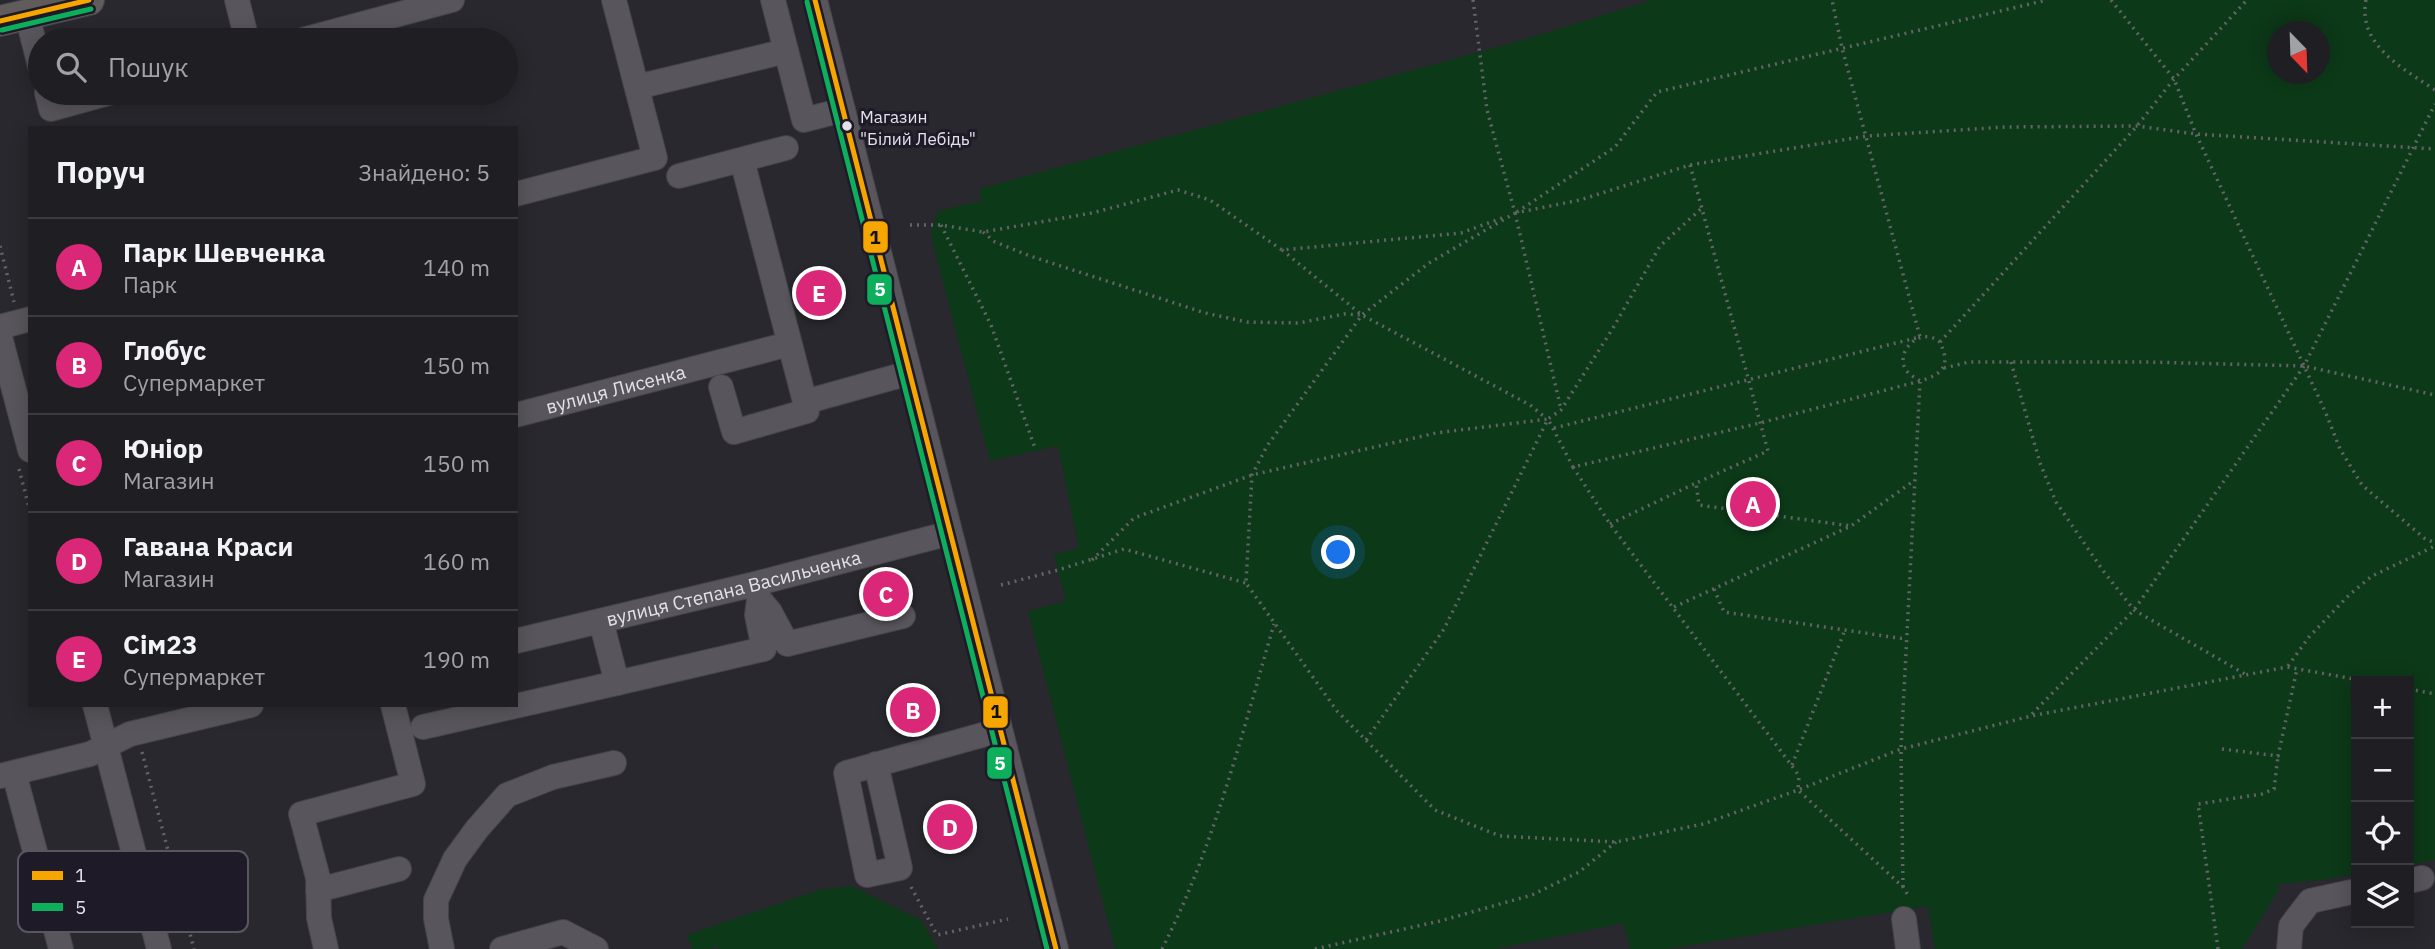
<!DOCTYPE html>
<html lang="uk">
<head>
<meta charset="utf-8">
<style>
	:root { --surface:#1f1e22; --page:#27272a; --text:#f1f3f6; --muted:#a1a2a5; --line:#3c3c40; --accent:#db2777 }
	body { margin:0; font-family:"IBM Plex Sans",sans-serif; background:var(--page); color:var(--text) }
	.controls { position:absolute; right:21px; bottom:21px; display:grid; overflow:hidden; border-radius:0px; box-shadow:0 4px 18px #0003 }
	.controls button { width:63px; height:63px; display:grid; place-items:center; padding:0; border:0; border-bottom:2px solid var(--line); background:var(--surface); color:var(--text); font:35px sans-serif }
	.compass { position:absolute; left:2267px; top:21px; width:63px; height:63px; border-radius:50%; background:var(--surface); box-shadow:0 4px 18px #0003; rotate:157deg }
	.you { position:absolute; left:1339px; top:553px; width:24px; height:24px; margin:-18px; border:5px solid #fff; border-radius:50%; background:#1a73e8; box-shadow:0 0 0 10px #1a73e833 }
	.badge { display:grid; place-items:center; width:46px; height:46px; border-radius:50%; background:var(--accent); color:#fff; font-size:23px; font-weight:700 }
	.pin { position:absolute; translate:-50% -50%; border:4px solid #fff; box-shadow:0 2px 7px #0006 }
	.list { margin:0; padding:0; list-style:none }
	h2 { display:flex; justify-content:space-between; align-items:center; height:91px; margin:0; padding:0 28px; font-size:30px }
	h2 small { font-size:23px; font-weight:400; color:var(--muted) }
	.list li { display:grid; grid-template-columns:46px 1fr auto; gap:21px; align-items:center; box-sizing:border-box; height:98px; padding:0 28px; border-top:2px solid var(--line) }
	.list b { display:block; font-size:26px; white-space:nowrap }
	.list p { margin:0; font-size:23px; white-space:nowrap; color:var(--muted) }
	.list em { font-size:23px; font-style:normal; color:var(--muted) }
	.icon { flex:none; width:38px; height:38px; fill:none; stroke:currentColor; stroke-width:2; stroke-linecap:round; stroke-linejoin:round }
	.map { position:relative; flex:none; width:2435px; height:949px; overflow:hidden }
	.search { position:absolute; background:var(--surface); box-shadow:0 4px 18px #0003; left:28px; top:28px; width:490px; height:77px; display:flex; align-items:center; gap:18px; box-sizing:border-box; padding:0 24px; border-radius:38px; color:var(--muted); font-size:26px }
	.panel { position:absolute; background:var(--surface); box-shadow:0 4px 18px #0003; left:28px; top:126px; width:490px; height:581px; border-radius:0px }
	.map>svg:first-child { display:block }
	.green { fill:#0c3918; fill-rule:evenodd }
	.lines { fill:none; stroke-linecap:round; stroke-linejoin:round }
	.minor-casing { stroke:#444348; stroke-width:26 }
	.major-casing { stroke:#444348; stroke-width:32 }
	.path { stroke:#646367; stroke-width:3.5; stroke-dasharray:2 5; stroke-linecap:butt }
	.minor { stroke:#58565c; stroke-width:24 }
	.major { stroke:#605c5c; stroke-width:30 }
	.bus-1-casing { stroke:#1e1a28; stroke-width:10 }
	.bus-2-casing { stroke:#1e1a28; stroke-width:10 }
	.bus-1 { stroke:#f7a600; stroke-width:5 }
	.bus-2 { stroke:#0daf5c; stroke-width:5 }
	.bus-dot { fill:#e3e1ea; stroke:#1e1a28; stroke-width:2.5 }
	.labels { text-anchor:middle; stroke-width:6; stroke-linejoin:round; paint-order:stroke }
	.bus-label { font-size:17px; fill:#e3e1ea; stroke:#1e1a28; text-anchor:start }
	.street-label { font-size:19px; fill:#e3e1ea; stroke:#1e1a28 }
	.key { fill:#1e1a28; stroke:#595662; stroke-width:2 }
	.key-label { font-size:19px; fill:#e3e1ea }
	.line-badge { stroke:#1e1a28; stroke-width:2.5 }
	.badge-label { font-size:19px; text-anchor:middle; font-weight:bold; fill:#fff }
	.pale-badge-label { font-size:19px; text-anchor:middle; font-weight:bold; fill:#111 }
</style>
</head>
<body>
<div class="map">
<svg width="2435" height="949" viewBox="0 0 2435 949">
	<rect width="100%" height="100%" fill="#29282e"/>
	<g class="green">
		<path d="M1652,0H2435V860L2409,865V681H2356V874L2322,880L2278,884V891L2242,949H1935L1928,906L1667,949H1630L1624,923L1495,949H1115L1028,611L1066,601L1054,555L1079,548L1058,446L990,461L934,248L931,233L938,211L981,201L979,189L1516,42ZM2278,32H2320V74H2278Z"/>
		<path d="M851,886L921,920L938,949H719L718,946L710,949H692L687,935L819,890Z"/>
	</g>
	<g class="lines">
		<defs>
			<g id="minor">
				<path d="M237,0L247,40"/>
				<path d="M773,0L804,120L843,110"/>
				<path d="M815,0L1056,949"/>
				<path d="M27,15L40,66"/>
				<path d="M302,40L452,0"/>
				<path d="M637,87L786,51"/>
				<path d="M47,93L51,109L109,93"/>
				<path d="M742,160L805,402L909,373"/>
				<path d="M679,176L786,148"/>
				<path d="M516,194L655,158L614,0"/>
				<path d="M0,327L30,319"/>
				<path d="M0,337L30,450"/>
				<path d="M721,387L734,432L807,411L805,402"/>
				<path id="s1" d="M516,415L789,344"/>
				<path d="M759,599L770,612L787,644L903,616"/>
				<path id="s2" d="M516,641L755,584L950,533"/>
				<path d="M617,683L764,649L757,615L759,599L755,584"/>
				<path d="M95,705L159,949"/>
				<path d="M423,727L617,683L601,621"/>
				<path d="M876,764L900,868L867,875L846,773L1000,730"/>
				<path d="M14,773L61,949"/>
				<path d="M0,776L90,754L130,734L251,705"/>
				<path d="M2409,881L2422,878"/>
				<path d="M318,890L399,869"/>
				<path d="M1904,919L1908,949"/>
				<path d="M326,949L319,918L318,878L301,814L413,784L393,705"/>
				<path d="M442,949L436,919V900L455,859L477,829L507,795L553,777L614,763"/>
				<path d="M502,949L563,932L596,949"/>
				<path d="M2289,949L2291,926L2310,901L2356,891"/>
			</g>
			<path id="major" d="M0,21L89,0"/>
		</defs>
		<use href="#minor" class="minor-casing"/>
		<use href="#major" class="major-casing"/>
		<g class="path">
			<path d="M1473,0L1487,110L1515,213L1429,263L1362,315L1267,446L1252,475L1246,583L1337,711L1435,810L1500,836L1616,842L1703,824L1798,790L1901,749L2031,716L2287,667L2365,681"/>
			<path d="M2111,0L2174,79L2196,134L2325,411L2340,449L2362,485L2424,538L2435,543"/>
			<path d="M2366,0C2357,45 2404,69 2435,90"/>
			<path d="M1690,165L1768,451L1696,483L1699,505L1851,526"/>
			<path d="M1517,212L1615,147L1657,92L2047,0"/>
			<path d="M1515,213L1580,200L1690,165L1867,136L2005,127L2137,126L2196,134L2435,149"/>
			<path d="M1515,213L1561,409"/>
			<path d="M910,225H941L983,232L1092,213L1178,190L1210,200L1282,250L1461,233L1505,217"/>
			<path d="M941,225L991,325L1035,448"/>
			<path d="M983,232L995,242L1030,256L1205,313L1247,322L1299,323L1344,314L1362,315"/>
			<path d="M0,246L14,302"/>
			<path d="M1282,250L1362,315L1530,405L1546,418"/>
			<path d="M1940,342L2137,126L2174,79L2247,0"/>
			<path d="M2011,362L2040,463L2056,502L2104,572L2134,610L2245,674"/>
			<path d="M1944,368L1969,362H2146L2304,366L2435,395"/>
			<path d="M1554,428L1920,337L1842,48L1832,0"/>
			<path d="M1573,467L1610,524L1792,766L1799,776L1798,790L1903,887L1909,897"/>
			<path d="M19,469L30,511"/>
			<path d="M1610,524L1696,483"/>
			<path d="M1092,560L1134,518L1252,475L1436,433L1548,419L1573,467L1760,423L1920,381C1943,374 1951,366 1940,342C1937,340 1934,338 1930,337C1915,334 1899,351 1904,366C1906,373 1914,377 1920,381"/>
			<path d="M1001,585L1058,570L1124,549L1246,583"/>
			<path d="M1714,589L1724,612L1905,639"/>
			<path d="M1674,607L1851,526L1915,480"/>
			<path d="M2288,666L2309,637L2349,595L2372,576L2435,546"/>
			<path d="M2409,689L2435,694"/>
			<path d="M2032,714L2134,610L2304,366L2435,104"/>
			<path d="M1366,740L1444,629L1548,419L1561,410L1613,328L1660,246L1703,207"/>
			<path d="M2222,749L2278,756L2297,669"/>
			<path d="M142,752L194,949"/>
			<path d="M1792,765L1845,630"/>
			<path d="M911,887L937,935L1008,919"/>
			<path d="M1903,887L1901,749L1920,382"/>
			<path d="M1162,949C1214,847 1242,734 1274,624"/>
			<path d="M1315,949L1440,921L1532,895L1579,872L1616,842"/>
			<path d="M2218,949L2198,804L2262,794L2274,789L2278,756"/>
		</g>
		<use href="#minor" class="minor"/>
		<use href="#major" class="major"/>
		<defs>
			<g id="bus-1">
				<path d="M815,0L1056,949"/>
				<path d="M0,21L89,0"/>
			</g>
			<g id="bus-2">
				<path d="M807,2L1047,949"/>
				<path d="M2,30L91,9"/>
			</g>
		</defs>
		<use href="#bus-1" class="bus-1-casing"/>
		<use href="#bus-2" class="bus-2-casing"/>
		<use href="#bus-1" class="bus-1"/>
		<use href="#bus-2" class="bus-2"/>
	</g>
	<circle class="bus-dot" cx="847" cy="126" r="6"/>
	<g class="labels">
		<g class="bus-label">
			<text x="860" y="123">Магазин<tspan x="860" dy="22">"Білий Лебідь"</tspan></text>
		</g>
		<g class="street-label">
			<text dy="7" stroke="none"><textPath href="#s1" startOffset="103">вулиця Лисенка</textPath></text>
			<text dy="7" stroke="none"><textPath href="#s2" startOffset="224">вулиця Степана Васильченка</textPath></text>
		</g>
	</g>
	<rect x="18" y="851" width="230" height="81" rx="10" class="key"/>
	<rect x="32" y="871" width="31" height="9" fill="#f7a600"/>
	<rect x="32" y="903" width="31" height="8" fill="#0daf5c"/>
	<g class="key-label">
		<text x="75" y="882">1</text>
		<text x="75" y="914">5</text>
	</g>
	<g class="line-badge">
		<rect x="862" y="220" width="27" height="34" rx="7" fill="#f7a600"/>
		<rect x="866" y="273" width="27" height="33" rx="7" fill="#0daf5c"/>
		<rect x="982" y="695" width="27" height="34" rx="7" fill="#f7a600"/>
		<rect x="986" y="746" width="27" height="34" rx="7" fill="#0daf5c"/>
	</g>
	<g class="badge-label">
		<text x="880" y="296">5</text>
		<text x="1000" y="770">5</text>
	</g>
	<g class="pale-badge-label">
		<text x="875" y="244">1</text>
		<text x="996" y="718">1</text>
	</g>
</svg>
<div class="controls">
<button>+</button>
<button>−</button>
<button><svg class="icon" aria-label="locate" viewBox="0 0 24 24"><circle cx="12" cy="12" r="6"/><path d="M12 2v4M12 18v4M2 12h4M18 12h4"/></svg></button>
<button><svg class="icon" aria-label="layers" viewBox="0 0 24 24"><path d="M12 4l9 5-9 5-9-5zM3 14l9 5 9-5"/></svg></button>
</div>
<svg class="compass" viewBox="-18 -18 36 36"><path d="M0-13l5 13h-10z" fill="#e53935"/><path d="M0 13l5-13h-10z" fill="#a1a2a5"/></svg>
<div class="you"></div>
<div class="pin badge" style="left:1753px;top:504px">A</div>
<div class="pin badge" style="left:913px;top:710px">B</div>
<div class="pin badge" style="left:886px;top:594px">C</div>
<div class="pin badge" style="left:950px;top:827px">D</div>
<div class="pin badge" style="left:819px;top:293px">E</div>
<div class="search"><svg class="icon" aria-label="search" viewBox="0 0 24 24"><circle cx="10" cy="10" r="6"/><path d="M15 15l6 6"/></svg>Пошук</div>
<section class="panel">
<h2>Поруч<small>Знайдено: 5</small></h2>
<ul class="list">
<li><span class="badge">A</span><div><b>Парк Шевченка</b><p>Парк</p></div><em>140 m</em></li>
<li><span class="badge">B</span><div><b>Глобус</b><p>Супермаркет</p></div><em>150 m</em></li>
<li><span class="badge">C</span><div><b>Юніор</b><p>Магазин</p></div><em>150 m</em></li>
<li><span class="badge">D</span><div><b>Гавана Краси</b><p>Магазин</p></div><em>160 m</em></li>
<li><span class="badge">E</span><div><b>Сім23</b><p>Супермаркет</p></div><em>190 m</em></li>
</ul>
</section>
</div>
</body>
</html>
